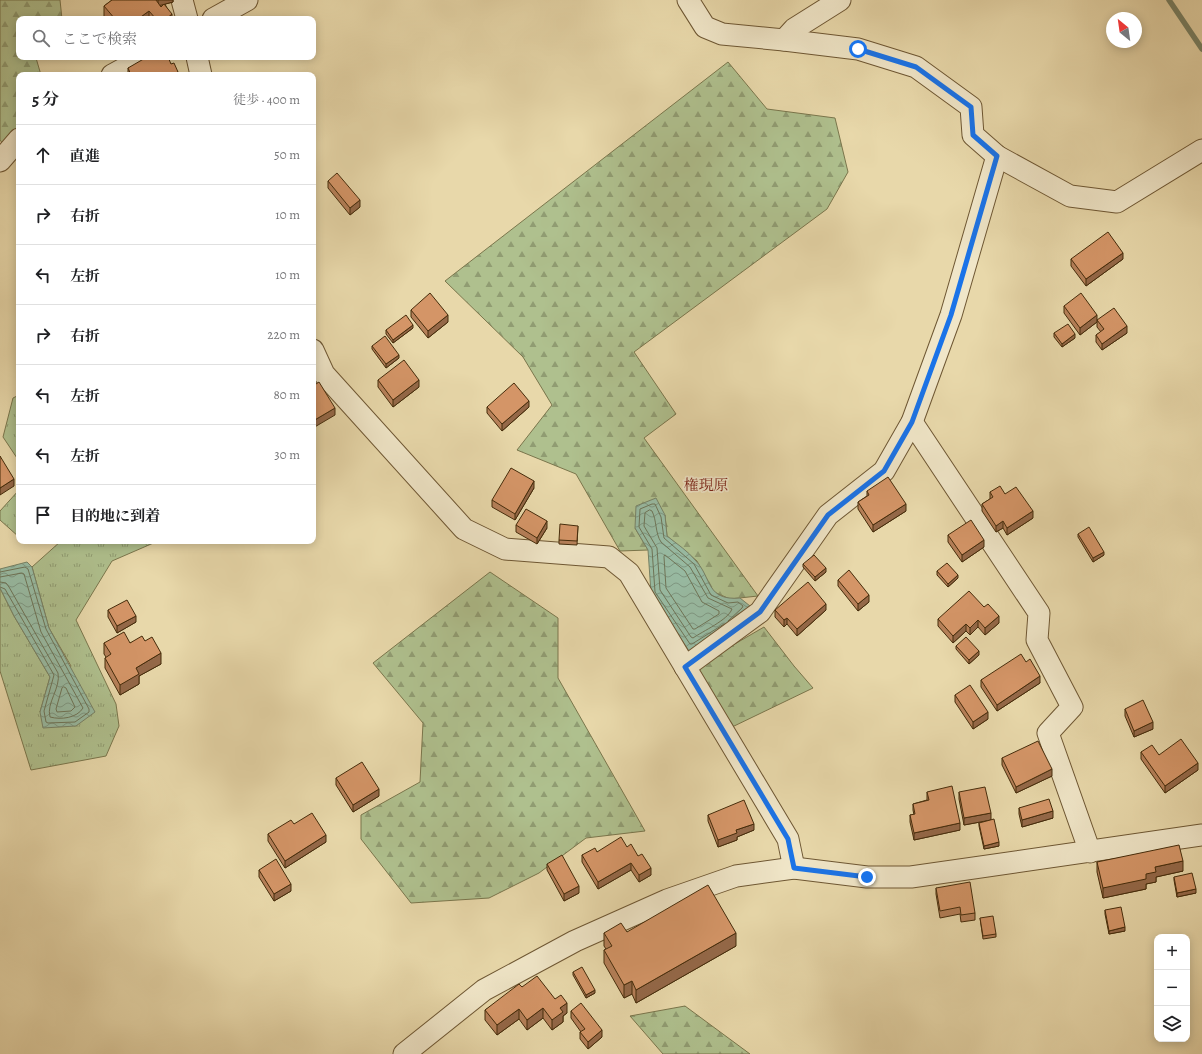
<!DOCTYPE html>
<html lang="ja">
<head>
<meta charset="utf-8">
<style>
	:root { --surface:#fff; --page:#f6f6f6; --text:#202124; --muted:#757577; --line:#e0e0e0 }
	body { margin:0; font-family:Alegreya,"Noto Serif JP",serif; background:var(--page); color:var(--text) }
	.controls { position:absolute; right:12px; bottom:12px; display:grid; overflow:hidden; border-radius:8px; box-shadow:0 2px 10px #0003 }
	.controls button { width:36px; height:36px; display:grid; place-items:center; padding:0; border:0; border-bottom:1px solid var(--line); background:var(--surface); color:var(--text); font:20px sans-serif }
	.compass { position:absolute; left:1106px; top:12px; width:36px; height:36px; border-radius:50%; background:var(--surface); box-shadow:0 2px 10px #0003; rotate:331deg }
	.stop { position:absolute; width:12px; height:12px; margin:-9px; border:3px solid #1a73e8; border-radius:50%; background:#fff }
	.stop.end { background:#1a73e8; border-color:#fff; box-shadow:0 1px 4px #0008 }
	.list { margin:0; padding:0; list-style:none }
	h2 { display:flex; justify-content:space-between; align-items:center; height:52px; margin:0; padding:0 16px; font-size:17px }
	h2 small { font-size:13px; font-weight:400; color:var(--muted) }
	.list li { display:grid; grid-template-columns:26px 1fr auto; gap:12px; align-items:center; box-sizing:border-box; height:60px; padding:0 16px; border-top:1px solid var(--line) }
	.list b { display:block; font-size:15px; white-space:nowrap }
	.list em { font-size:13px; font-style:normal; color:var(--muted) }
	.icon { flex:none; width:22px; height:22px; fill:none; stroke:currentColor; stroke-width:2; stroke-linecap:round; stroke-linejoin:round }
	.map { position:relative; flex:none; width:1202px; height:1054px; overflow:hidden }
	.search { position:absolute; background:var(--surface); box-shadow:0 2px 10px #0003; left:16px; top:16px; width:300px; height:44px; display:flex; align-items:center; gap:10px; box-sizing:border-box; padding:0 14px; border-radius:8px; color:var(--muted); font-size:15px }
	.panel { position:absolute; background:var(--surface); box-shadow:0 2px 10px #0003; left:16px; top:72px; width:300px; height:472px; border-radius:8px }
	.map>svg:first-child { display:block }
	.grass { fill:url(#grass-tufts); stroke:#7a764c }
	.forest { fill:url(#forest-firs); stroke:#7a764c }
	.water { fill:url(#water-waves); stroke:#778266 }
	.lines { fill:none; stroke-linecap:round; stroke-linejoin:round }
	.shore { stroke:#6e7457; stroke-width:1 }
	.stream { stroke:#778266; stroke-width:5.5 }
	.minor-casing { stroke:#6e5733; stroke-width:23 }
	.minor { stroke:#f0e6c8; stroke-width:21 }
	.wall { fill:#b68059; stroke:#452c0b }
	.shaded-wall { fill:#946848; stroke:#452c0b }
	.building { fill:#d49567; stroke:#452c0b }
	.route { stroke:#1a73e8; stroke-width:5 }
	.labels { text-anchor:middle; stroke-width:3.5; stroke-linejoin:round; paint-order:stroke }
	.neighbourhood-label { font-size:15px; fill:#7a1f14; stroke:#f0e6c8 }
</style>
</head>
<body>
<div class="map">
<svg width="1202" height="1054" viewBox="0 0 1202 1054">
	<defs>
		<pattern id="grass-tufts" width="24" height="20" patternUnits="userSpaceOnUse"><rect width="24" height="20" fill="#afc08e"/><path d="M3 7l-1-3M5 7V3M7 7l1-3M15 17l-1-3M17 17v-4M19 17l1-3" fill="none" stroke="#909c72"/></pattern>
		<pattern id="forest-firs" width="22" height="20" patternUnits="userSpaceOnUse"><rect width="22" height="20" fill="#afc08e"/><path d="M5 1l3.5 6h-7zM16 11l3.5 6h-7z" fill="#909c72"/></pattern>
		<pattern id="water-waves" width="16" height="10" patternUnits="userSpaceOnUse"><rect width="16" height="10" fill="#98bba3"/><path d="M0 5q4-4 8 0t8 0" fill="none" stroke="#7e9883"/></pattern>
	</defs>
	<rect width="100%" height="100%" fill="#e8d8aa"/>
	<filter id="stains"><feTurbulence type="fractalNoise" baseFrequency=".005" numOctaves="4"/><feColorMatrix values="0 0 0 0 .2 0 0 0 0 .09 0 0 0 0 .02 0 0 0 .5 -.17"/></filter>
	<radialGradient id="worn" r=".72"><stop offset=".6" stop-color="#630" stop-opacity="0"/><stop offset="1" stop-color="#630" stop-opacity=".3"/></radialGradient>
	<g class="grass">
		<path d="M19,395V461L3,437L13,398Z"/>
		<path d="M19,490V537L0,520V511Z"/>
		<path d="M61,541H158L112,561L76,620L116,704L119,726L106,756L31,770L0,671V588L14,616L50,677L40,712L71,666L49,628L32,567Z"/>
	</g>
	<g class="forest">
		<path d="M0,0H60L62,19H19V57H37L36,58L41,75H19V129L3,144L0,140Z"/>
		<path d="M728,62L767,109L835,118L848,172L827,209L634,352L676,414L644,438L758,596L730,599L714,592L697,561L667,536L665,515L635,528L648,550L620,551L576,474L517,450L552,405L523,357L445,281Z"/>
		<path d="M490,572L558,618V678L645,831L586,838L539,873L489,898L411,903L361,839V815L420,782L423,723L373,663Z"/>
		<path d="M764,627L794,666L813,688L730,728L697,666Z"/>
		<path d="M685,1006L750,1054H663L630,1016Z"/>
	</g>
	<g class="water">
		<path d="M656,498L665,515L667,536C677,544 688,551 696,561C712,578 706,601 740,598L750,606L689,651L651,593L648,550L635,528L636,506Z"/>
		<path d="M27,562L32,567L49,628L95,712L76,726L43,728L40,712L50,677L14,616L0,588V569Z"/>
	</g>
	<g class="lines">
		<g class="shore">
			<path d="M650,510L652,511C657,521 655,533 661,542L690,567L708,598L732,609C728,620 703,631 693,638L691,637L660,590L657,548L644,526L645,513Z"/>
			<path d="M665,555L685,571L702,602L719,611V614L695,629H693L666,588L664,557Z"/>
			<path d="M0,572L25,567L28,569L46,629L89,709V712L75,722L48,723L46,722L44,711L54,675L5,589L0,587"/>
			<path d="M0,577L22,573L24,574L41,632L83,708C77,718 61,720 50,717C46,703 61,688 58,673L9,587L6,583L0,582"/>
			<path d="M724,624L692,644H690L655,592L652,549L639,527L640,509L652,504H655L661,517L664,538L694,564L711,595L728,603L738,602L743,606L742,608L728,621"/>
			<path d="M64,687L66,688L75,707L71,711L57,712L56,709L62,688Z"/>
		</g>
		<path class="stream" d="M1169,0L1202,49"/>
		<defs>
			<g id="minor">
				<path d="M182,0L187,19"/>
				<path d="M688,0L705,27L722,34L784,40L858,49L916,67L971,107L973,135L997,156L1070,196L1117,202L1202,150"/>
				<path d="M213,19L247,0"/>
				<path d="M784,40L794,29L840,0"/>
				<path d="M197,57L201,75"/>
				<path d="M112,75L145,57"/>
				<path d="M0,161L19,139"/>
				<path d="M313,350L324,374L464,529L505,549L609,557L629,573L788,839L794,868"/>
				<path d="M912,422L1039,613L1037,640L1072,707L1048,733L1090,852"/>
				<path d="M685,667L760,612L828,515L884,471L912,422L951,315L997,156"/>
				<path d="M404,1054L484,990L575,941L667,900L736,876L794,868L867,877H911L1202,835"/>
			</g>
		</defs>
		<use href="#minor" class="minor-casing"/>
		<use href="#minor" class="minor"/>
	</g>
	<g class="wall">
		<path d="M112,0H173V2L165,4L172,19H107L104,16V6Z"/>
		<path d="M171,64L178,75H128V68Z"/>
		<path d="M328,181L360,207L350,215L328,188Z"/>
		<path d="M1071,259H1123L1086,286L1071,266Z"/>
		<path d="M1064,306L1097,322L1080,335L1064,313Z"/>
		<path d="M411,310L448,322L428,338L411,317Z"/>
		<path d="M1097,320L1127,333L1102,350L1096,342V335L1101,332L1097,327Z"/>
		<path d="M413,328L393,343L386,334V330Z"/>
		<path d="M1054,333L1075,338L1062,347L1054,337Z"/>
		<path d="M372,346L399,358L386,368L372,349Z"/>
		<path d="M378,380L419,387L393,407L378,387Z"/>
		<path d="M487,407H529L502,431L487,413Z"/>
		<path d="M534,488L515,520L492,507V500Z"/>
		<path d="M867,491L906,511L873,532L858,509V502L867,496Z"/>
		<path d="M990,492L1005,494L1033,518L1007,535L1003,528L996,532L982,511V504L990,499Z"/>
		<path d="M516,525L547,528L537,544L516,532Z"/>
		<path d="M578,526L577,545L559,544V540Z"/>
		<path d="M1078,534L1104,555L1093,562L1078,537Z"/>
		<path d="M948,535L984,547L962,562L948,542Z"/>
		<path d="M803,564L826,572L815,581L803,567Z"/>
		<path d="M937,571L958,578L948,587L937,575Z"/>
		<path d="M838,580L869,602L858,611L838,586Z"/>
		<path d="M984,607L999,623L985,635L978,627L970,635L966,631L953,643L938,626V619Z"/>
		<path d="M108,610L136,622L117,633L108,617Z"/>
		<path d="M775,610H826L797,636L787,624L784,627L775,617Z"/>
		<path d="M145,641L161,664L139,676V684L120,695L105,668V658L106,657L104,654V643H130Z"/>
		<path d="M956,646L979,655L969,664L956,649Z"/>
		<path d="M1026,662L1040,683L997,711L981,687V680Z"/>
		<path d="M955,695L988,719L973,729L955,702Z"/>
		<path d="M1125,709L1153,729L1134,737L1125,716Z"/>
		<path d="M1141,752L1159,755L1198,770L1165,793L1141,759Z"/>
		<path d="M1002,758L1052,776L1016,793L1002,765Z"/>
		<path d="M336,778L379,796L353,812L336,785Z"/>
		<path d="M927,792L960,830L914,840L910,822V815H914L913,810V804L927,800Z"/>
		<path d="M959,792L991,820L964,825L959,799Z"/>
		<path d="M1019,808L1053,818L1022,827L1019,814Z"/>
		<path d="M708,815L754,830L737,837V840L718,847L708,821Z"/>
		<path d="M979,823L999,846L984,849L979,826Z"/>
		<path d="M294,824L326,842L285,868L268,841V834Z"/>
		<path d="M627,847L638,856L651,875L639,882L631,870L598,889L582,862V855L597,852Z"/>
		<path d="M1097,862L1183,871L1156,877V882L1146,884V889L1103,898L1097,872Z"/>
		<path d="M547,864L579,893L564,901L547,870Z"/>
		<path d="M259,870L291,891L274,901L259,877Z"/>
		<path d="M1174,877L1196,893L1177,897L1174,880Z"/>
		<path d="M936,888L975,913V920L961,922L960,914L940,918L936,894Z"/>
		<path d="M1105,910L1125,931L1109,934L1105,914Z"/>
		<path d="M980,918L996,934V937L983,939Z"/>
		<path d="M627,932L736,946L636,1003L632,994L624,998L604,963V950L606,949L604,946V933Z"/>
		<path d="M573,972L595,993L586,998L573,975Z"/>
		<path d="M522,987L555,999L567,1013L563,1016V1022L552,1030L543,1018L527,1030L519,1019L497,1035L485,1020V1010Z"/>
		<path d="M571,1011L602,1037L588,1049L580,1039V1032H581L571,1018Z"/>
	</g>
	<g class="shaded-wall">
		<path d="M158,0H173V2L158,6Z"/>
		<path d="M149,11V19H138Z"/>
		<path d="M172,14V19H166Z"/>
		<path d="M178,72V75H169Z"/>
		<path d="M314,177V184L313,185V178Z"/>
		<path d="M360,200V207L350,215V208Z"/>
		<path d="M1123,253V259L1086,286V279Z"/>
		<path d="M448,315V322L428,338V331Z"/>
		<path d="M1097,315V322L1080,335V328Z"/>
		<path d="M413,325V328L393,343V340Z"/>
		<path d="M1127,326V333L1102,350V344Z"/>
		<path d="M1075,334V338L1062,347V344Z"/>
		<path d="M399,355V358L386,368V364Z"/>
		<path d="M419,380V387L393,407V400Z"/>
		<path d="M529,401V407L502,431V424Z"/>
		<path d="M335,408V415L313,428V421Z"/>
		<path d="M14,479V486L0,495V488Z"/>
		<path d="M534,481V488L515,520V514Z"/>
		<path d="M906,504V511L873,532V525Z"/>
		<path d="M1033,511V518L1007,535V528Z"/>
		<path d="M547,521V528L537,544V538Z"/>
		<path d="M1003,521V528L996,532V526Z"/>
		<path d="M984,540V547L962,562V555Z"/>
		<path d="M1104,552V555L1093,562V558Z"/>
		<path d="M826,568V572L815,581V577Z"/>
		<path d="M958,575V578L948,587V584Z"/>
		<path d="M869,595V602L858,611V604Z"/>
		<path d="M826,604V610L797,636V629Z"/>
		<path d="M136,616V622L117,633V626Z"/>
		<path d="M999,616V623L985,635V628Z"/>
		<path d="M787,618V624L784,627V620Z"/>
		<path d="M978,620V627L970,635V628Z"/>
		<path d="M966,624V631L953,643V636Z"/>
		<path d="M979,651V655L969,664V660Z"/>
		<path d="M161,653V664L139,676V684L120,695V685L136,668Z"/>
		<path d="M1040,676V683L997,711V705Z"/>
		<path d="M988,712V719L973,729V722Z"/>
		<path d="M1153,722V729L1134,737V731Z"/>
		<path d="M1198,763V770L1165,793V786Z"/>
		<path d="M1052,769V776L1016,793V787Z"/>
		<path d="M379,789V796L353,812V805Z"/>
		<path d="M1053,811V818L1022,827V820Z"/>
		<path d="M991,813V820L964,825V818Z"/>
		<path d="M960,823V830L914,840V833Z"/>
		<path d="M754,824V830L737,837V840L718,847V840L736,830Z"/>
		<path d="M326,835V842L285,868V861Z"/>
		<path d="M999,842V846L984,849V846Z"/>
		<path d="M1183,861V871L1156,877V882L1146,884V889L1103,898V888L1155,867Z"/>
		<path d="M631,863V870L598,889V882Z"/>
		<path d="M651,868V875L639,882V875Z"/>
		<path d="M291,884V891L274,901V894Z"/>
		<path d="M579,886V893L564,901V894Z"/>
		<path d="M1196,889V893L1177,897V893Z"/>
		<path d="M1125,927V931L1109,934V931Z"/>
		<path d="M736,933V946L636,1003V990Z"/>
		<path d="M632,981V994L624,998V985Z"/>
		<path d="M595,990V993L586,998V995Z"/>
		<path d="M567,1003V1013L563,1016V1022L552,1030V1020L560,1008Z"/>
		<path d="M543,1008V1018L527,1030V1020Z"/>
		<path d="M519,1009V1019L497,1035V1025Z"/>
		<path d="M602,1030V1037L588,1049V1042Z"/>
	</g>
	<g class="building">
		<path d="M112,0H156L161,7L164,4L172,14L166,19H156L149,11L138,19H115L104,6Z"/>
		<path d="M147,57H168L171,64L174,63L178,72L169,75H131L128,68Z"/>
		<path d="M337,173L360,200L350,208L328,181Z"/>
		<path d="M1108,232L1123,253L1086,279L1071,259Z"/>
		<path d="M430,293L448,315L428,331L411,310Z"/>
		<path d="M1081,293L1097,315L1080,328L1064,306Z"/>
		<path d="M1114,308L1127,326L1102,344L1096,335L1104,329L1097,320Z"/>
		<path d="M406,315L413,325L393,340L386,330Z"/>
		<path d="M1068,324L1075,334L1062,344L1054,333Z"/>
		<path d="M385,336L399,355L386,364L372,346Z"/>
		<path d="M404,360L419,380L393,400L378,380Z"/>
		<path d="M319,382L335,408L313,421V386Z"/>
		<path d="M514,383L529,401L502,424L487,407Z"/>
		<path d="M0,456L14,479L0,488Z"/>
		<path d="M511,468L534,481L515,514L492,500Z"/>
		<path d="M888,477L906,504L873,525L858,502L869,495L867,491Z"/>
		<path d="M1000,486L1005,494L1016,487L1033,511L1007,528L1003,521L996,526L982,504L993,497L990,492Z"/>
		<path d="M526,509L547,521L537,538L516,525Z"/>
		<path d="M971,520L984,540L962,555L948,535Z"/>
		<path d="M560,524L578,526L577,541L559,540Z"/>
		<path d="M1089,527L1104,552L1093,558L1078,534Z"/>
		<path d="M814,555L826,568L815,577L803,564Z"/>
		<path d="M947,563L958,575L948,584L937,571Z"/>
		<path d="M849,570L869,595L858,604L838,580Z"/>
		<path d="M808,582L826,604L797,629L787,618L784,620L775,610Z"/>
		<path d="M969,591L984,607L988,604L999,616L985,628L978,620L970,628L966,624L953,636L938,619Z"/>
		<path d="M127,600L136,616L117,626L108,610Z"/>
		<path d="M124,632L130,643L142,636L145,641L152,637L161,653L136,668L139,674L120,685L105,658L111,654L104,643Z"/>
		<path d="M966,637L979,651L969,660L956,646Z"/>
		<path d="M1021,654L1026,662L1030,659L1040,676L997,705L981,680Z"/>
		<path d="M970,685L988,712L973,722L955,695Z"/>
		<path d="M1143,700L1153,722L1134,731L1125,709Z"/>
		<path d="M1181,739L1198,763L1165,786L1141,752L1152,745L1159,755Z"/>
		<path d="M1038,741L1052,769L1016,787L1002,758Z"/>
		<path d="M362,762L379,789L353,805L336,778Z"/>
		<path d="M952,786L960,823L914,833L910,815L915,814L913,804L929,800L927,792Z"/>
		<path d="M985,787L991,813L964,818L959,792Z"/>
		<path d="M1049,799L1053,811L1022,820L1019,808Z"/>
		<path d="M744,800L754,824L736,830L737,833L718,840L708,815Z"/>
		<path d="M312,813L326,835L285,861L268,834L291,820L294,824Z"/>
		<path d="M994,819L999,842L984,846L979,823Z"/>
		<path d="M621,837L627,847L631,844L638,856L642,854L651,868L639,875L631,863L598,882L582,855L595,848L597,852Z"/>
		<path d="M1179,845L1183,861L1155,867L1156,872L1146,874V879L1103,888L1097,862Z"/>
		<path d="M562,855L579,886L564,894L547,864Z"/>
		<path d="M276,859L291,884L274,894L259,870Z"/>
		<path d="M1192,873L1196,889L1177,893L1174,877Z"/>
		<path d="M970,882L975,913L961,915L960,907L940,911L936,888Z"/>
		<path d="M708,885L736,933L636,990L632,981L624,985L604,950L612,946L604,933L621,923L627,932Z"/>
		<path d="M1121,907L1125,927L1109,931L1105,910Z"/>
		<path d="M993,916L996,934L983,936L980,918Z"/>
		<path d="M582,967L595,990L586,995L573,972Z"/>
		<path d="M537,976L555,999L561,995L567,1003L560,1008L563,1012L552,1020L543,1008L527,1020L519,1009L497,1025L485,1010L519,984L522,987Z"/>
		<path d="M581,1003L602,1030L588,1042L580,1032L585,1029L571,1011Z"/>
	</g>
	<g class="lines">
		<path class="route" d="M858,49L916,67L971,107L973,135L997,156L951,315L912,422L884,471L828,515L760,612L685,667L788,839L794,868L867,877"/>
	</g>
	<g class="labels">
		<g class="neighbourhood-label">
			<text x="706" y="490">権現原</text>
		</g>
	</g>
	<rect width="100%" height="100%" filter="url(#stains)"/>
	<rect width="100%" height="100%" fill="url(#worn)"/>
</svg>
<div class="controls">
<button>+</button>
<button>−</button>
<button><svg class="icon" aria-label="layers" viewBox="0 0 24 24"><path d="M12 4l9 5-9 5-9-5zM3 14l9 5 9-5"/></svg></button>
</div>
<svg class="compass" viewBox="-18 -18 36 36"><path d="M0-13l5 13h-10z" fill="#e53935"/><path d="M0 13l5-13h-10z" fill="#757577"/></svg>
<div class="stop" style="left:858px;top:49px"></div>
<div class="stop end" style="left:867px;top:877px"></div>
<div class="search"><svg class="icon" aria-label="search" viewBox="0 0 24 24"><circle cx="10" cy="10" r="6"/><path d="M15 15l6 6"/></svg>ここで検索</div>
<section class="panel">
<h2>5 分<small>徒歩 · 400 m</small></h2>
<ul class="list">
<li><svg class="icon" aria-label="ahead" viewBox="0 0 24 24"><path d="M12 20V5M6 11l6-6 6 6"/></svg><div><b>直進</b></div><em>50 m</em></li>
<li><svg class="icon" aria-label="right" viewBox="0 0 24 24"><path d="M7 20v-9h11M14 6l5 5-5 5"/></svg><div><b>右折</b></div><em>10 m</em></li>
<li><svg class="icon" aria-label="left" viewBox="0 0 24 24"><path d="M17 20v-9H6M10 6l-5 5 5 5"/></svg><div><b>左折</b></div><em>10 m</em></li>
<li><svg class="icon" aria-label="right" viewBox="0 0 24 24"><path d="M7 20v-9h11M14 6l5 5-5 5"/></svg><div><b>右折</b></div><em>220 m</em></li>
<li><svg class="icon" aria-label="left" viewBox="0 0 24 24"><path d="M17 20v-9H6M10 6l-5 5 5 5"/></svg><div><b>左折</b></div><em>80 m</em></li>
<li><svg class="icon" aria-label="left" viewBox="0 0 24 24"><path d="M17 20v-9H6M10 6l-5 5 5 5"/></svg><div><b>左折</b></div><em>30 m</em></li>
<li><svg class="icon" aria-label="arrive" viewBox="0 0 24 24"><path d="M6 21V4h12l-3 4 3 4H6"/></svg><div><b>目的地に到着</b></div></li>
</ul>
</section>
</div>
</body>
</html>
